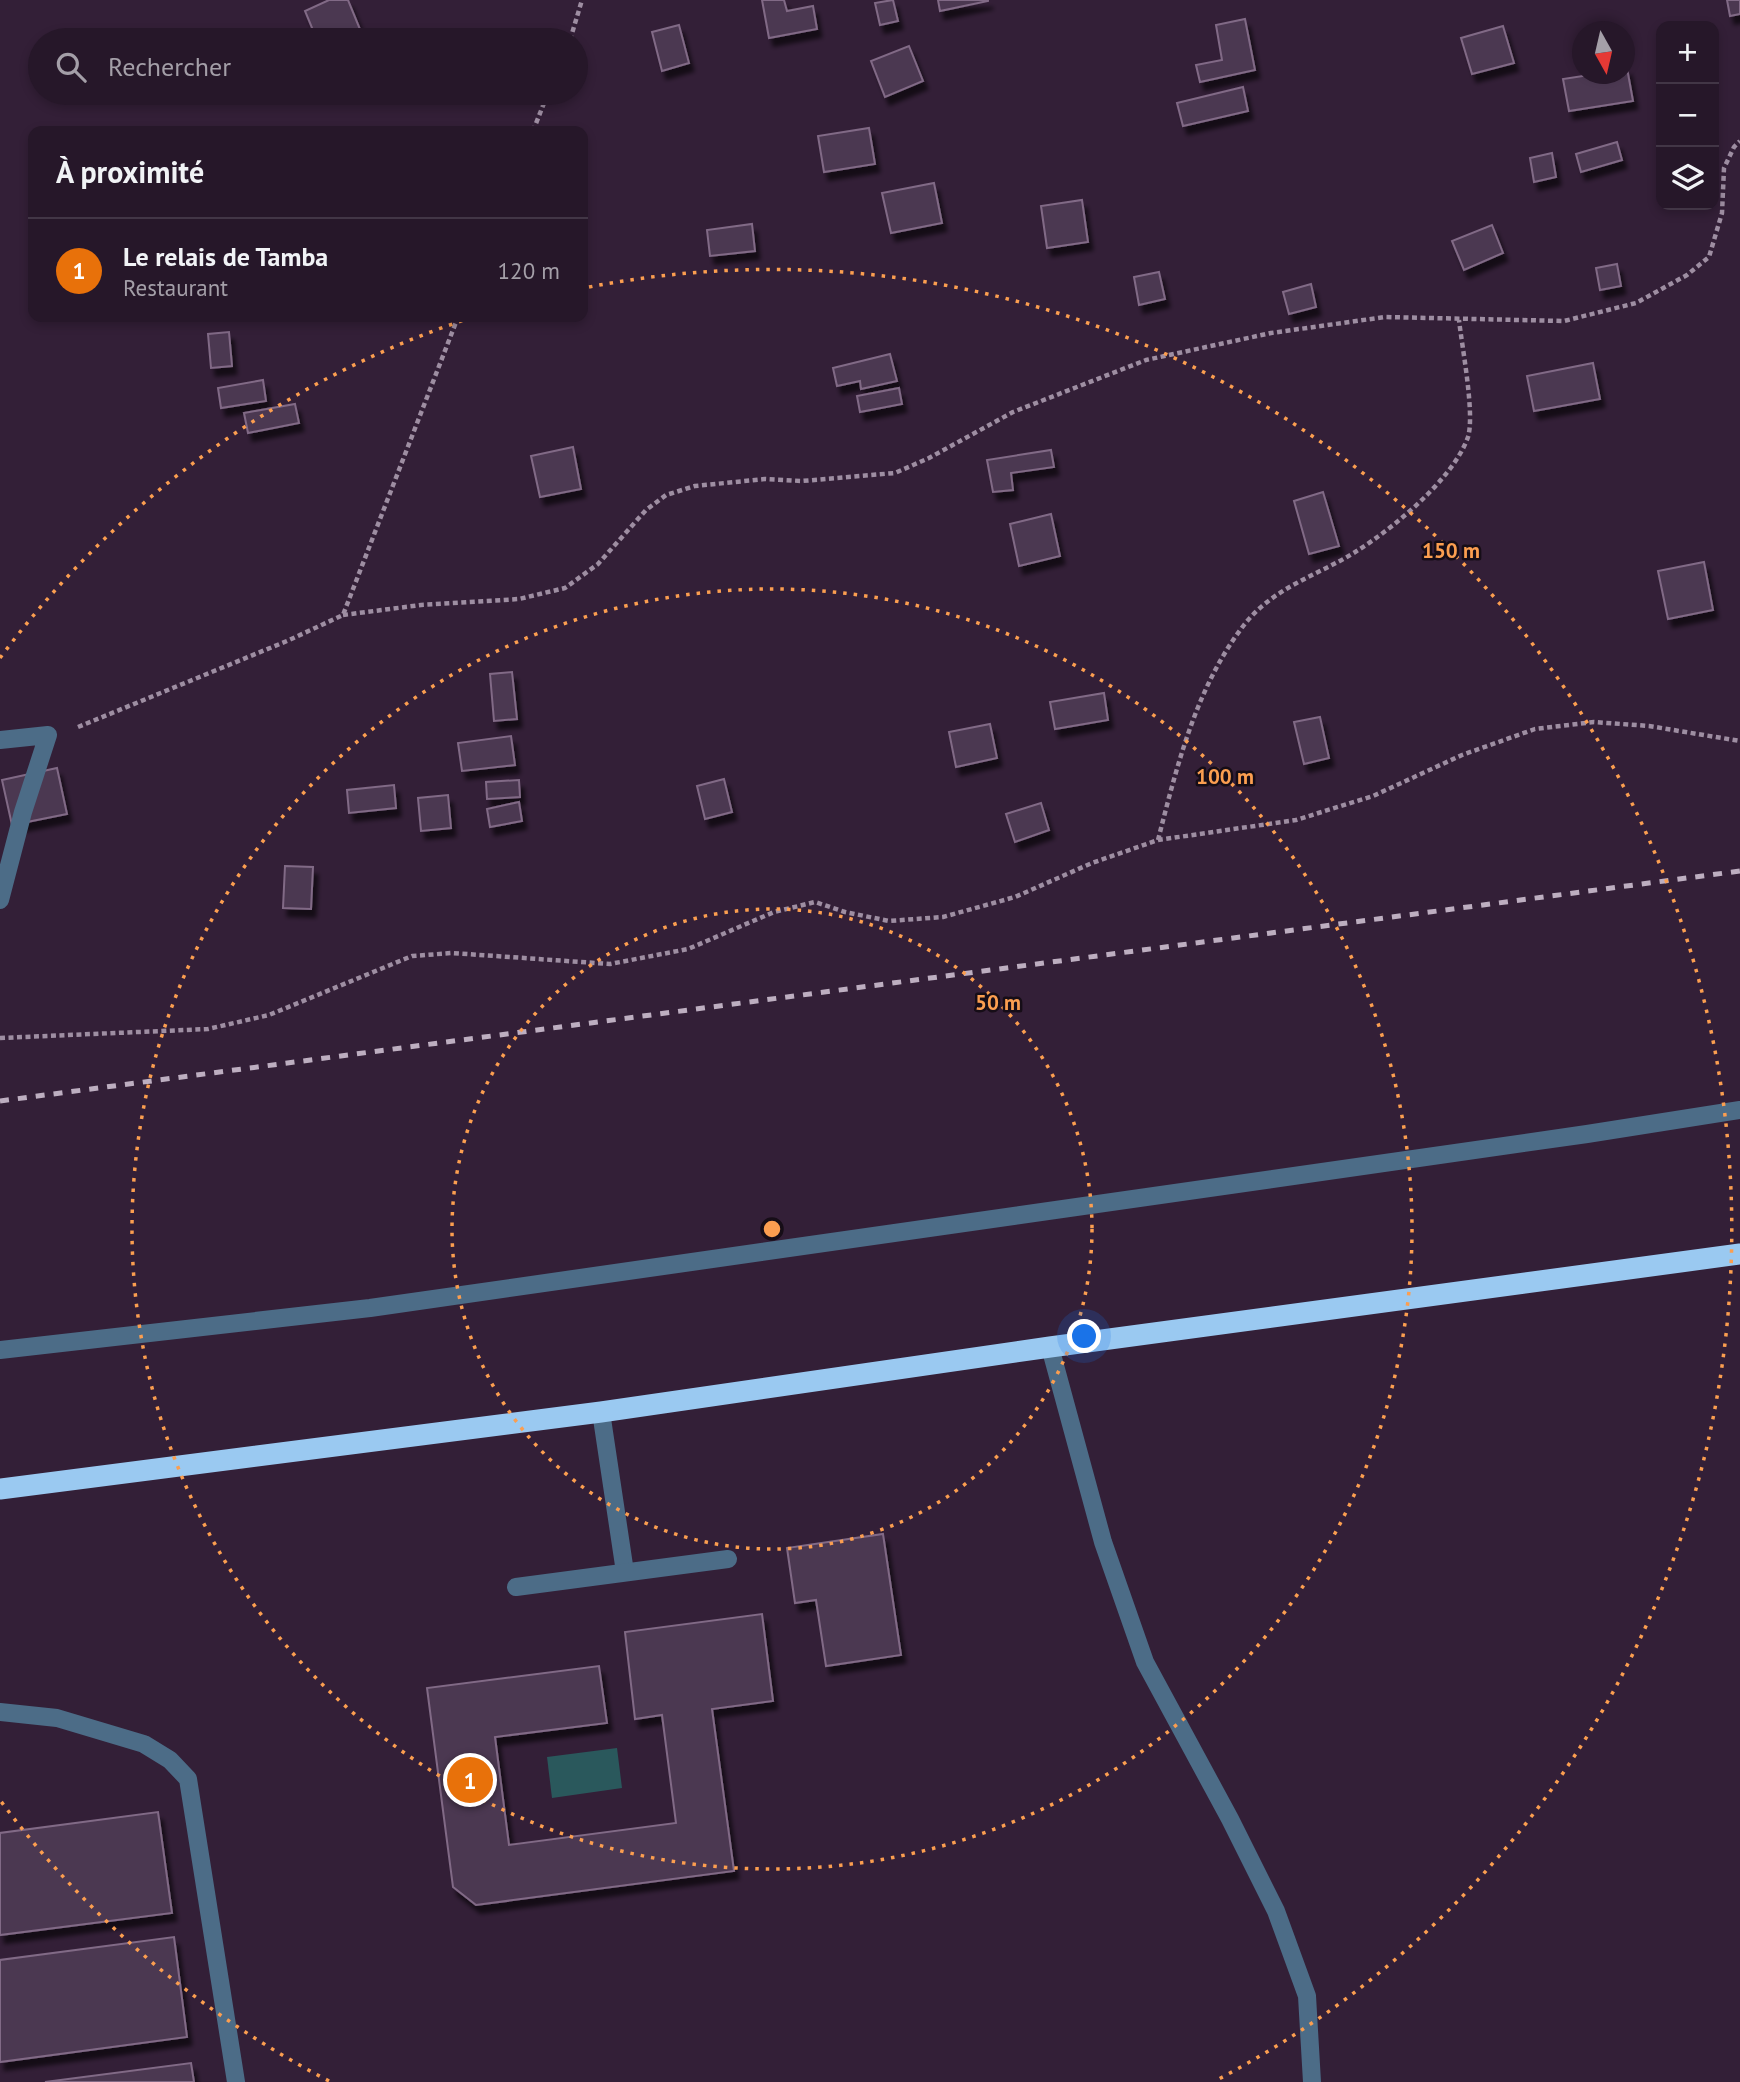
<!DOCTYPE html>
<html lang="fr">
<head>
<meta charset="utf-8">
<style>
	:root { --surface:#261729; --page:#2e2031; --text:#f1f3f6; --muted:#a49fa8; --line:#423646; --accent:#fb9e50 }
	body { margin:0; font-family:"PT Sans",sans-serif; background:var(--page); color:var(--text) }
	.controls { position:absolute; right:21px; top:21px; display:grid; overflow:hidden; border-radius:14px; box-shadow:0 4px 10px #0003 }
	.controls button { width:63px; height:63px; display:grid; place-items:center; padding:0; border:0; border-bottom:2px solid var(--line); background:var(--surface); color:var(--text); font:35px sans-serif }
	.compass { position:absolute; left:1572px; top:21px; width:63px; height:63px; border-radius:50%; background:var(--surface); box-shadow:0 4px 10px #0003; rotate:172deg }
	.you { position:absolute; left:1085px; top:1337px; width:24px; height:24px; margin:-18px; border:5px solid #fff; border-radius:50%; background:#1a73e8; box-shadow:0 0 0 10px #1a73e833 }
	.badge { display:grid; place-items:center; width:46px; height:46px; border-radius:50%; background:var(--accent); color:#fff; font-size:23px; font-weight:700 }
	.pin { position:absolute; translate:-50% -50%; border:4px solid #fff; box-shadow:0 2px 7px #0006 }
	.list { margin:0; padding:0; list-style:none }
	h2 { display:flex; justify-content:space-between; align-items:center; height:91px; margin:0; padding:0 28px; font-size:30px }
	h2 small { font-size:23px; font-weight:400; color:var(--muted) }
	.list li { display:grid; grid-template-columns:46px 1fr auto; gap:21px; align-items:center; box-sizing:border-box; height:105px; padding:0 28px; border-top:2px solid var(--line) }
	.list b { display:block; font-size:26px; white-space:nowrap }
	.list p { margin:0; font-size:23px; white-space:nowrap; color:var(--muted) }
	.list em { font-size:23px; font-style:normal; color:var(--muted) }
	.icon { flex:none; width:38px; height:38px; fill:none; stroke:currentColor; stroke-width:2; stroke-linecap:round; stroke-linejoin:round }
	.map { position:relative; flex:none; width:1740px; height:2082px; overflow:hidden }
	.search { position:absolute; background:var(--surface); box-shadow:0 4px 10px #0003; left:28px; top:28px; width:560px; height:77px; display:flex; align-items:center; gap:18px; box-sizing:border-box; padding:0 24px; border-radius:38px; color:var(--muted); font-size:26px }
	.panel { position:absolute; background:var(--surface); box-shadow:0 4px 10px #0003; left:28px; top:126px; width:560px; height:196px; border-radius:14px }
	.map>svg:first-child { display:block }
	.water { fill:#2a585c }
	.building { fill:#4c3751; stroke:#816a86; stroke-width:2; filter:url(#shadow) }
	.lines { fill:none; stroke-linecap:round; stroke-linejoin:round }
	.path { stroke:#9e8ea2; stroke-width:4.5; stroke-dasharray:5 3.5; stroke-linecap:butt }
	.lane { stroke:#4c6c87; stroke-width:18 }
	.street { stroke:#4c6c87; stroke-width:18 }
	.highway { stroke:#9ac9f1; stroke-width:21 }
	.rail { stroke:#bdaec0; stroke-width:5; stroke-dasharray:9 9; stroke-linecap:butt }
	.ring { fill:none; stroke:#fb9e50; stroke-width:3.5; stroke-dasharray:3.5 7 }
	.centre { fill:#fb9e50; stroke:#160d17; stroke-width:3.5 }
	.ring-label { font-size:21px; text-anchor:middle; font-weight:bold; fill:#fb9e50; stroke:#160d17; stroke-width:5; stroke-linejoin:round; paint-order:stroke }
</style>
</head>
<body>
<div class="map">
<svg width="1740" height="2082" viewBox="0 0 1740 2082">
	<defs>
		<filter id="shadow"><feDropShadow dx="4.5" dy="8" stdDeviation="2" flood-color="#0009"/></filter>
	</defs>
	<rect width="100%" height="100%" fill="#331f37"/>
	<path class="water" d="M617,1748L622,1788L552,1798L547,1757Z"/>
	<g class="building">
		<path d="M329,0H348L364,39L317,40L305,11Z"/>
		<path d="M762,0H784L787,11L813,6L817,29L769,38Z"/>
		<path d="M893,0L898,21L880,25L875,3Z"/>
		<path d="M938,0H988V1L940,11Z"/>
		<path d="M1727,0H1740V14L1730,16Z"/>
		<path d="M1245,19L1255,70L1200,82L1196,65L1222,60L1216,25Z"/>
		<path d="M679,25L689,63L662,71L652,32Z"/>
		<path d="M1503,26L1514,63L1472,74L1461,38Z"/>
		<path d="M909,46L923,81L885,97L871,61Z"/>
		<path d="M1624,68H1627L1633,101L1569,111L1563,79L1596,74H1624Z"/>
		<path d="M1243,87L1248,111L1183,126L1177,103Z"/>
		<path d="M869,128L875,164L824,172L818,136Z"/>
		<path d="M1617,142L1622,160L1581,172L1576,154Z"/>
		<path d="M1552,153L1556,177L1534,182L1530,158Z"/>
		<path d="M934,183L942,223L891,233L882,193Z"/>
		<path d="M1082,200L1088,242L1047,248L1041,206Z"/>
		<path d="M752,224L755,251L710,256L707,230Z"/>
		<path d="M1492,225L1503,253L1464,270L1452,241Z"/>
		<path d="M1617,264L1621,286L1600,290L1596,268Z"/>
		<path d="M1159,272L1165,299L1139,305L1134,277Z"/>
		<path d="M1311,284L1316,307L1289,314L1283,292Z"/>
		<path d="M229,332L232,366L211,368L208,334Z"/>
		<path d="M890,354L897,381L861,389L860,381L837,386L833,368Z"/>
		<path d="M1593,363L1600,399L1534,411L1527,376Z"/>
		<path d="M263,380L266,401L221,408L218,388Z"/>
		<path d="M899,388L902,404L860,412L857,396Z"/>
		<path d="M295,404L299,423L248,433L244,413Z"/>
		<path d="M573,447L581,489L540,497L531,456Z"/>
		<path d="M1051,450L1054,467L1011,473L1013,490L993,492L987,460Z"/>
		<path d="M1323,492L1339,546L1309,554L1294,501Z"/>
		<path d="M1051,514L1060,556L1019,566L1010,524Z"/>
		<path d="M1704,562L1713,610L1668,619L1658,571Z"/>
		<path d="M512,672L517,719L494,721L490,674Z"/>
		<path d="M1104,693L1108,720L1055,729L1050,702Z"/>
		<path d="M1320,717L1329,758L1304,764L1294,722Z"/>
		<path d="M990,724L997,758L956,767L949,732Z"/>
		<path d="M511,736L515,765L462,771L458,743Z"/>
		<path d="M57,768L67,814L12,825L2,780Z"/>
		<path d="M724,779L732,812L705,819L697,786Z"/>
		<path d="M519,780L520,797L487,799L486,782Z"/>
		<path d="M394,785L396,808L349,813L347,790Z"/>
		<path d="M448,795L451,828L421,831L418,798Z"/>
		<path d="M519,802L522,821L490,827L487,809Z"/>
		<path d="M1041,803L1049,830L1015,842L1006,814Z"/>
		<path d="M285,866L313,867L311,909L283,908Z"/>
		<path d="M883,1534L901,1655L826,1666L816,1600L795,1603L787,1548Z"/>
		<path d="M762,1614L773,1701L712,1709L734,1871L476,1905L453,1887L427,1688L599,1666L607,1723L495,1737L509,1845L676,1823L662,1715L635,1719L625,1632Z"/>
		<path d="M158,1812L172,1913L0,1935V1833Z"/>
		<path d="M174,1937L187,2037L0,2062V1960Z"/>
		<path d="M191,2063L194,2082H45Z"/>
	</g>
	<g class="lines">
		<g class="path">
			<path d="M570,40L582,0"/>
			<path d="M533,131L548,93"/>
			<path d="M343,615L421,605L519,599L565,588L598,564L646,510L666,495L695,486L765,479L802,481L895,473L929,458L1013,412L1146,360L1271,333L1385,317L1564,321L1636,303L1687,275L1709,257L1722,213L1724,168L1734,147L1740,141"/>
			<path d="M78,727L287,641L343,615L458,317"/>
			<path d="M1158,840C1177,766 1196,687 1244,625C1268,594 1303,580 1336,563C1379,541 1452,483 1468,437C1475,414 1462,347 1459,320"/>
			<path d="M0,1038L208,1029L269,1015L412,956L452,953L610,964L688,949L774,912L815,902L845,912L889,921L943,917L1015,897L1092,863L1158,840L1296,820L1373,796L1462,755L1535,729L1594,722L1649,726L1740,741"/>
		</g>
		<g class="lane">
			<path d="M601,1412L625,1572"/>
			<path d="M516,1587L728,1559"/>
			<path d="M0,1712L57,1718L144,1744L170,1760L188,1779L236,2082"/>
		</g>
		<g class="street">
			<path d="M0,740L48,735L23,812L0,900"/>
			<path d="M1050,1347L1103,1542L1145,1662L1230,1819L1276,1911L1307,1996L1312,2082"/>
			<path d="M0,1350L370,1308L1587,1134L1740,1110"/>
		</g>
		<path class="highway" d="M0,1489L601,1412L1050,1347L1740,1254"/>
		<path class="rail" d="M0,1101L1740,871"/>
	</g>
	<g class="ring">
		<circle cx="772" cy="1229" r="320"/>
		<circle cx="772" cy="1229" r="640"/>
		<path d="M329 2081A960 960 0 0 1 0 1800M0 658A960 960 0 0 1 467 319M589 287A960 960 0 0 1 1215 2081"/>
	</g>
	<circle cx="772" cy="1229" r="10" class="centre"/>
	<g class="ring-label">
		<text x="1451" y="558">150 m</text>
		<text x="1225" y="784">100 m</text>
		<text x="998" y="1010">50 m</text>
	</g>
</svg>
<div class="controls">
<button>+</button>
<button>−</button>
<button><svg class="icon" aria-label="layers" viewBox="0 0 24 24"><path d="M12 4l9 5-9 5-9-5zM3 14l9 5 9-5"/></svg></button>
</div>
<svg class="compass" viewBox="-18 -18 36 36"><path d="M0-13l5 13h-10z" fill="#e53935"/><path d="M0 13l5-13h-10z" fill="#a49fa8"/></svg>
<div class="you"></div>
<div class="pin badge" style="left:470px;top:1780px;background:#e8710a">1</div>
<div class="search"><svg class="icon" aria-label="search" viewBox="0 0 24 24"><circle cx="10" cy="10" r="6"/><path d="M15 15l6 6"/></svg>Rechercher</div>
<section class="panel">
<h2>À proximité<small></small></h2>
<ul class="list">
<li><span class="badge" style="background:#e8710a">1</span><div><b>Le relais de Tamba</b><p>Restaurant</p></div><em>120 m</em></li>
</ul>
</section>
</div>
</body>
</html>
